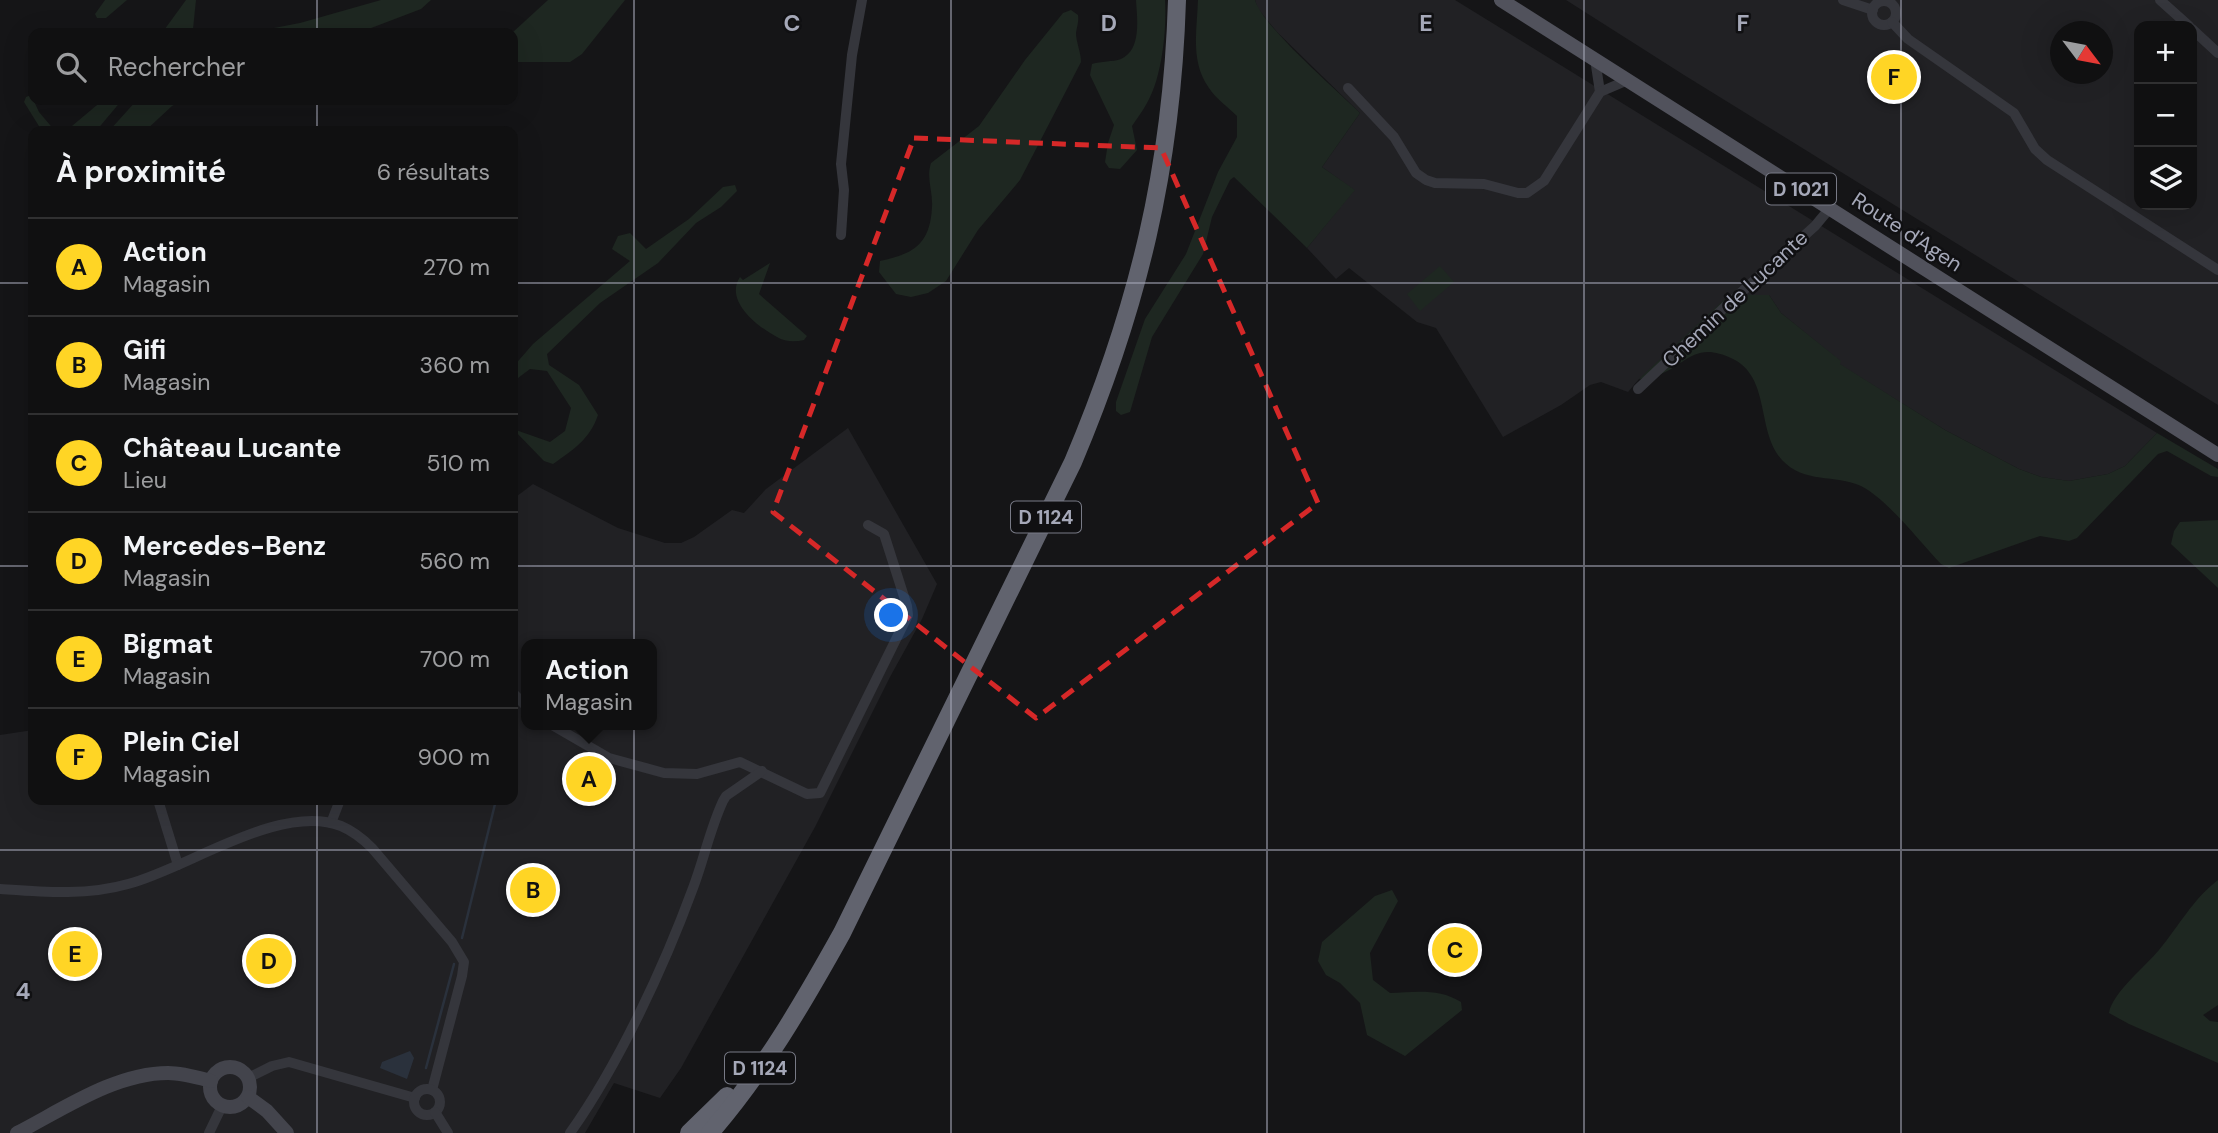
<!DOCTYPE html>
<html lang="fr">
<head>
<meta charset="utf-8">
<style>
	:root { --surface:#101011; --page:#1e1e1f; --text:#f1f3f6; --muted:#9c9d9f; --line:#303031; --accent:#ffd525 }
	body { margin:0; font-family:"DM Sans",sans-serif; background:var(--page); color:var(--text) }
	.controls { position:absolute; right:21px; top:21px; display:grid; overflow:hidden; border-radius:14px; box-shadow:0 7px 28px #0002 }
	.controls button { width:63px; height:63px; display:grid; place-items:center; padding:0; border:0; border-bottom:2px solid var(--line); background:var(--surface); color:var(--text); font:35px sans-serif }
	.compass { position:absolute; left:2050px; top:21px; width:63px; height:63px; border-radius:50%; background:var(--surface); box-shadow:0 7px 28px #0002; rotate:122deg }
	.you { position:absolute; left:892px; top:616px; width:24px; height:24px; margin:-18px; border:5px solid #fff; border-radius:50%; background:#1a73e8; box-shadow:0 0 0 10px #1a73e833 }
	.badge { display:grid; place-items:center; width:46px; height:46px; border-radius:50%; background:var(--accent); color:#111; font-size:23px; font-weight:700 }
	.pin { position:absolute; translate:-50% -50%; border:4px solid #fff; box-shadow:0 2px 7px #0006 }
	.popup { position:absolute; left:521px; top:639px; width:136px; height:91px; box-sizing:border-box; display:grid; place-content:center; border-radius:14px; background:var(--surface); filter:drop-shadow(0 2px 5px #0005); font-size:23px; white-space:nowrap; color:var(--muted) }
	.popup b { font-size:26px; color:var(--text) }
	.popup::after { content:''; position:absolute; left:50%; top:100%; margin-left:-14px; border:14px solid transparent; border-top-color:var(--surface) }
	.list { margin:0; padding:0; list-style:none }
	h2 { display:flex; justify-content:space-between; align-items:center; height:91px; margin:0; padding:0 28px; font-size:30px }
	h2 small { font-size:23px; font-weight:400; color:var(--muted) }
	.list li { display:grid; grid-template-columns:46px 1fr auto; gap:21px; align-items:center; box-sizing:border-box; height:98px; padding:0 28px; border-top:2px solid var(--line) }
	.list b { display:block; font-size:26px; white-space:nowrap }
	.list p { margin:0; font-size:23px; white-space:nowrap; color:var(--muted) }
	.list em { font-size:23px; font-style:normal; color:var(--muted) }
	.icon { flex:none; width:38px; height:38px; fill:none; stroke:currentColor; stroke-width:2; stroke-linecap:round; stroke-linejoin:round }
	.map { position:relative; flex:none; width:2218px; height:1133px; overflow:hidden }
	.search { position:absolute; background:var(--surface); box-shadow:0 7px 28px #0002; left:28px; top:28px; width:490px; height:77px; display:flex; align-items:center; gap:18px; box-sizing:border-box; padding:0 24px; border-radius:14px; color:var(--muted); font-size:26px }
	.panel { position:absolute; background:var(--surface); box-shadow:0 7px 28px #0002; left:28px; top:126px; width:490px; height:679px; border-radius:14px }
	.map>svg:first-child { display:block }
	.built { fill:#212124; fill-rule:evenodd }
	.green { fill:#1e2721 }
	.water { fill:#2a313c }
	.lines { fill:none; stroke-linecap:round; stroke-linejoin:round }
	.stream { stroke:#2a313c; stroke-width:2.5 }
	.street { stroke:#35363c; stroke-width:10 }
	.secondary { stroke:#43444c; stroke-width:14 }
	.primary { stroke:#51525c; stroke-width:14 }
	.highway { stroke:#61636e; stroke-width:18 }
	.marked { fill:none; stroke:#d62828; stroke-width:5; stroke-dasharray:14 9; stroke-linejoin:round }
	.grid { fill:none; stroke:#a5a8b8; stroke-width:2; stroke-opacity:0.55 }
	.labels { text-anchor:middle; stroke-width:5; stroke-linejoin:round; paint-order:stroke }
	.shield { fill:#101012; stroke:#787a86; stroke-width:2 }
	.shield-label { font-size:19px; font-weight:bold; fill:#a5a8b8 }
	.street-label { font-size:21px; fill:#a5a8b8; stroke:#101012 }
	.grid-label { font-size:23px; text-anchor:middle; font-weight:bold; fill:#a5a8b8; stroke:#101012; stroke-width:5; stroke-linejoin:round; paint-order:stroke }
</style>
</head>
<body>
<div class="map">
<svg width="2218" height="1133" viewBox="0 0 2218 1133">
	<rect width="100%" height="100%" fill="#151517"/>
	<g class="built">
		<path d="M1255,0H1455L2157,433L2125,466L2108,474L2069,481L2041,477L2019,469L1945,430L1839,364L1840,361L1781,313L1769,295L1639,379L1628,392L1601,382L1590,385L1561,405L1503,437L1436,328L1417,322L1349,268L1336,279L1307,248L1354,190L1322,167L1360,113L1277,32L1258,9Z"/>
		<path d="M1566,0H2218V405L1684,75ZM2139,26H2192V205H2139ZM2060,32H2102V74H2060Z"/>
		<path d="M848,428L937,584L922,619L890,677L815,827L681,1068L660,1098L614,1083L585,1133H0V735L33,730V800H513V499L533,484L618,528L665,543H681L694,537L732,510L744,513L766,489ZM526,644H652V725H526Z"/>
	</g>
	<g class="green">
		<path d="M105,0H127L106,18H97L95,14Z"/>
		<path d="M186,0H196L193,29L187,33H162Z"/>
		<path d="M381,0H431L421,9L358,33H248L300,23Z"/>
		<path d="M548,0H625L582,54L570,62H513L512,33Z"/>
		<path d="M1136,0H1165C1167,29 1162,78 1147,103C1143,111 1137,118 1132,126L1137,150L1120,169L1109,168L1105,162L1108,143L1114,125L1090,75L1092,64C1101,61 1113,62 1121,59C1142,50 1137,18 1136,0Z"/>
		<path d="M1198,0H1255C1262,26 1338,91 1360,113L1322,167L1355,190L1307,248L1234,177L1230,180L1212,217L1203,254L1152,337L1130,412L1121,415L1116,411V402L1145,319L1186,254L1218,172L1237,137V116C1228,107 1216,99 1209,88C1190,62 1197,30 1198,0Z"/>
		<path d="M1071,10L1078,15C1079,22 1077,26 1076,33C1076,42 1081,52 1081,62L1020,180L978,230L946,281L928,293L911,297L896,294L879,272L880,261C913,254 930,245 932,207C933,191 926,178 931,163L979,126L1025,60L1063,13Z"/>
		<path d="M31,95L39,112L55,131H42L24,102L26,97Z"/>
		<path d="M103,100H122L96,131H66Z"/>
		<path d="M137,100H183L172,106L145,131H109Z"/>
		<path d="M735,185L737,191L721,207L696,223L658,263L600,303L547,354L549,365L579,385L598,415C590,439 573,450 553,464L544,461L513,429L550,442L565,431L571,408L547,371L530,369L518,378L513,403V367L533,344L630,261L612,249L618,236L630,233L646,249L689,219L723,187Z"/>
		<path d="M770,263L759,294L807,336L804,340C795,342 785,342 777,337C758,327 724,301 740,277L743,280Z"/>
		<path d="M1440,266L1454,282L1420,311L1407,294Z"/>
		<path d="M1729,295H1769L1781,313L1841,361L1840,364L1945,430L2019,469L2041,477L2069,481L2108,474L2125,466L2157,433L2218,469V477L2211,476L2167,451L2158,454L2077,538L2069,541L2040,536L1949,568L1941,564C1920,542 1887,499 1861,486C1835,474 1804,484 1782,460C1756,431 1771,378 1733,359C1693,339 1686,367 1655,376C1650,378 1644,378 1639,379Z"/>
		<path d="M2218,520V588L2171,544L2174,531L2180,522Z"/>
		<path d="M2218,880V1005L2203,1015L2210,1021L2218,1022V1063L2129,1024L2109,1013C2112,993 2146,966 2159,950C2179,926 2193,899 2218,880Z"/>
		<path d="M1392,890L1398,901L1370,953L1373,980L1390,993C1415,992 1439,988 1461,1002L1462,1010L1405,1056L1367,1035L1360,1003L1340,983L1326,975L1318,961L1322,942L1375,896Z"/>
	</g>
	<path class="water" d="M410,1051L414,1058L407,1079L380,1068L382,1062Z"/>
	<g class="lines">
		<g class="stream">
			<path d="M513,732L515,722"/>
			<path d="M462,938L496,800"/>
			<path d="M426,1068L454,964"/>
		</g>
		<g class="street">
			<path d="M1843,0L1873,10"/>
			<path d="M2160,0L2189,26"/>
			<circle cx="1884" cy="13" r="12"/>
			<path d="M1892,22L1908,39L2014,113L2035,149L2047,160L2218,270"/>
			<path d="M2192,29L2218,53"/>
			<path d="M1595,59L1600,92"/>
			<path d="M1348,88L1394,137L1416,173L1426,180L1435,183L1484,184L1518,193H1527L1544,181L1600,92L1628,80"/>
			<path d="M841,235L844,190L841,164L852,55L862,0"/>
			<path d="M1638,389L1726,306L1815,226L1830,208"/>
			<path d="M513,693L526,706"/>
			<path d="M552,725L609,758L664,773L697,774L740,762L807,794L820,793L908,615L907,606L884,534L868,525"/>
			<path d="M158,800L178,865"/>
			<path d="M331,823L340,800"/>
			<path d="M0,889C43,892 86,896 128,884C187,869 280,802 341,826C353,831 363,839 372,848L452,942L464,962L462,976L432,1090"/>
			<path d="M248,1078L272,1066L289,1062L415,1098"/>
			<circle cx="427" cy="1102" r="13"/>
			<path d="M435,1112L448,1133"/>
			<path d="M209,1133L222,1106"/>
			<path d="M570,1133C619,1064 664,967 693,888C704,859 710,829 723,801L726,796L762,771"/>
		</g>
		<g class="secondary">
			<circle cx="230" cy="1087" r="20"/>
			<path d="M248,1097L267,1111L287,1133"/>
			<path d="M17,1133C62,1110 115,1073 168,1073C182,1073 196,1077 211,1081"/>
		</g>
		<path class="primary" d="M1501,0L2218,455"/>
		<g class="highway">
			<path d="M689,1133L727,1096"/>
			<path d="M710,1133C763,1072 803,1003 842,933L1073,462C1138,308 1172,168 1177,0"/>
		</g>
	</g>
	<path class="marked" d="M914,138L1161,148L1318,503L1036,718L773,512Z"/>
	<path class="grid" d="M317,0V33M634,0V1133M951,0V1133M1267,0V1133M1584,0V1133M1901,0V1133M317,100V131M0,283H33M513,283H2218M0,566H33M513,566H2218M317,800V1133M0,850H2218"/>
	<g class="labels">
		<g class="shield">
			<rect x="1766" y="173.5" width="70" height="31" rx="5"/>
			<rect x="1011" y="501.5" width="70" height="31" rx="5"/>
			<rect x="725" y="1052.5" width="70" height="31" rx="5"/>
		</g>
		<g class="shield-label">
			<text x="1801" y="196">D 1021</text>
			<text x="1046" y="524">D 1124</text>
			<text x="760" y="1075">D 1124</text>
		</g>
		<g class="street-label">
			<text transform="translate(1907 232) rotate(33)" y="7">Route d'Agen</text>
			<text transform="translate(1735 299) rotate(-43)" y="7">Chemin de Lucante</text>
		</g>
	</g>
	<g class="grid-label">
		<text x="792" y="31">C</text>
		<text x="1109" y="31">D</text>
		<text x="1426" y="31">E</text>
		<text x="1743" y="31">F</text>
		<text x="23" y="999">4</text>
	</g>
</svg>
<div class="controls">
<button>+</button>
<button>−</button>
<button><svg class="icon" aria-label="layers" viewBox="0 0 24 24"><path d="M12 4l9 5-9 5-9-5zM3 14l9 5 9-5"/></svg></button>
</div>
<svg class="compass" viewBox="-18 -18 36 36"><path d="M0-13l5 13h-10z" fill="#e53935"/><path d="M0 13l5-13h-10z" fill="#9c9d9f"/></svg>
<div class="you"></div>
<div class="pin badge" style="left:589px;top:779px">A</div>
<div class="popup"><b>Action</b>Magasin</div>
<div class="pin badge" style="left:533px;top:890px">B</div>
<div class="pin badge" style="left:1455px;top:950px">C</div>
<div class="pin badge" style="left:269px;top:961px">D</div>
<div class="pin badge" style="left:75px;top:954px">E</div>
<div class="pin badge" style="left:1894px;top:77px">F</div>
<div class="search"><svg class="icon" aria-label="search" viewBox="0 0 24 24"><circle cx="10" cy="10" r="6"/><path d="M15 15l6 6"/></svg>Rechercher</div>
<section class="panel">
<h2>À proximité<small>6 résultats</small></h2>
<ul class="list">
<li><span class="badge">A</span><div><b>Action</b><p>Magasin</p></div><em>270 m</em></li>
<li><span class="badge">B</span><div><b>Gifi</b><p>Magasin</p></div><em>360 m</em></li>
<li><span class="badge">C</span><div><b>Château Lucante</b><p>Lieu</p></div><em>510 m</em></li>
<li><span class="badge">D</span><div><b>Mercedes-Benz</b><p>Magasin</p></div><em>560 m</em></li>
<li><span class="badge">E</span><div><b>Bigmat</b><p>Magasin</p></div><em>700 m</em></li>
<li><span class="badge">F</span><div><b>Plein Ciel</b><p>Magasin</p></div><em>900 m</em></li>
</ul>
</section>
</div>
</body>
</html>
